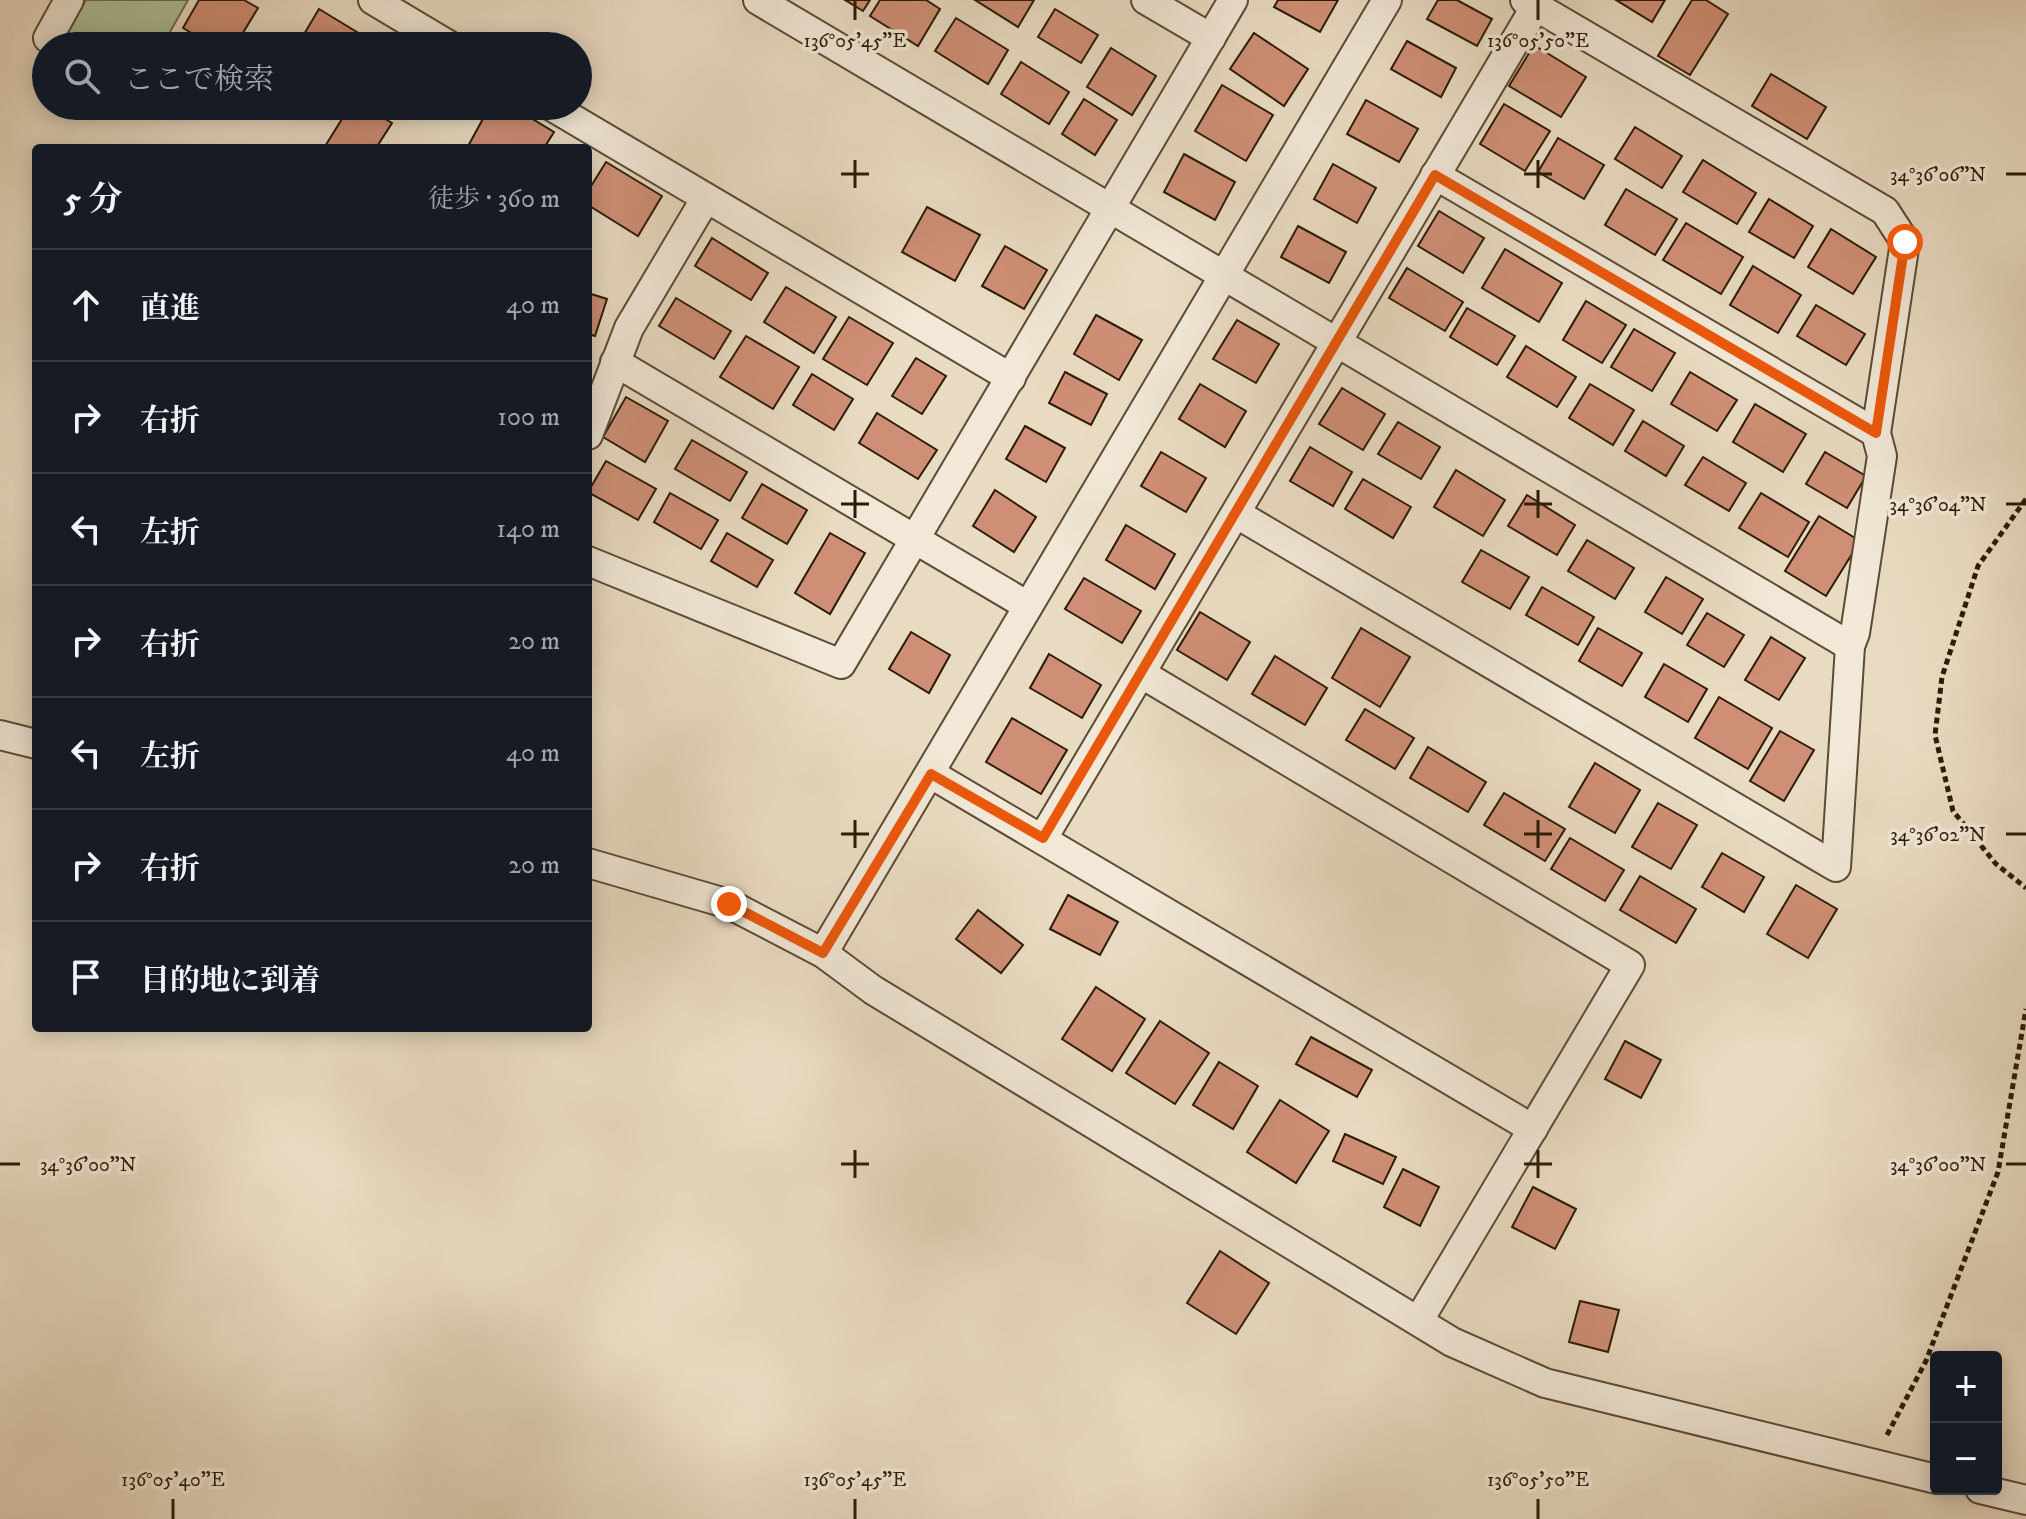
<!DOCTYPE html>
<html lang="ja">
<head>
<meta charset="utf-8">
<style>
	:root { --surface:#171b24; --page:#242831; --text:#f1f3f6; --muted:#9ea1a6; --line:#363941 }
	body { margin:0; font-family:"IM FELL DW Pica","Noto Serif JP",serif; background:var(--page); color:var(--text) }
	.controls { position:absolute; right:24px; bottom:24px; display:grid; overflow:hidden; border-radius:8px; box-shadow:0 4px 20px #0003 }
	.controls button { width:72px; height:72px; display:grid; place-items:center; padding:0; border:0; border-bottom:2px solid var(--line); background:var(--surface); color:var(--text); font:40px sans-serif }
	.stop { position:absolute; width:24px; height:24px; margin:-18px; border:6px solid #ea580c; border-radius:50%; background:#fff }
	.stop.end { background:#ea580c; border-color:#fff; box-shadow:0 2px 8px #0008 }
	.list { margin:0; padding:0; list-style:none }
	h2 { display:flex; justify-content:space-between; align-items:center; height:104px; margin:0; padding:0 32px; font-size:34px }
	h2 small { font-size:26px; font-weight:400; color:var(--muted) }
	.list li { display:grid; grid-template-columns:52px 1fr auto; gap:24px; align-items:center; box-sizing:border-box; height:112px; padding:0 32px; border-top:2px solid var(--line) }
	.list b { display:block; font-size:30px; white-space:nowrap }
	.list em { font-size:26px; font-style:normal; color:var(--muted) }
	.icon { flex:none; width:44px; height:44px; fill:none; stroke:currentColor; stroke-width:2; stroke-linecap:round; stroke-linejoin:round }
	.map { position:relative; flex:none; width:2026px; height:1519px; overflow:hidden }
	.search { position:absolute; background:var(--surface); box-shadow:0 4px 20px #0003; left:32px; top:32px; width:560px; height:88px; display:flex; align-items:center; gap:20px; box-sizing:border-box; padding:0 28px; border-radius:44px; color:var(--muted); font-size:30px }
	.panel { position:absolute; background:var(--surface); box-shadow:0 4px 20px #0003; left:32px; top:144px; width:560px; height:888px; border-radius:8px }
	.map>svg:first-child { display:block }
	.green { fill:#afc199; stroke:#6d6e50; stroke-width:2 }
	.building { fill:#cf8f76; stroke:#2b1b07; stroke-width:2 }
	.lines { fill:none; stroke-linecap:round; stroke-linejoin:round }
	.street-casing { stroke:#5a4b36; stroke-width:32 }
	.path { stroke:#2b1b07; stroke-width:5; stroke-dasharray:6 4; stroke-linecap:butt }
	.street { stroke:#f1e8d7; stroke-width:28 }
	.route { stroke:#ea580c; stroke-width:10 }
	.ticks { fill:none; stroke:#2b1b07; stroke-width:3 }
	.ticks-label { font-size:20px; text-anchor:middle; fill:#2b1b07; stroke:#f1e8d7; stroke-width:7; stroke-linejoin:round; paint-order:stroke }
</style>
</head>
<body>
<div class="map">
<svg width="2026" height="1519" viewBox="0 0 2026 1519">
	<rect width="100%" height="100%" fill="#e9dbc2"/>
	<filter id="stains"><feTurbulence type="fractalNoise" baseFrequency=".0025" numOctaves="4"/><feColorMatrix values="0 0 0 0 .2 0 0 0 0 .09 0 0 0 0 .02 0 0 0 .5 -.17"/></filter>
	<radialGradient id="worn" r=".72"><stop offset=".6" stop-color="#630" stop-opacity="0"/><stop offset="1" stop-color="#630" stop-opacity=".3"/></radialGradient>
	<path class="green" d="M86,0H188L162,46H58Z"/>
	<g class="building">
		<path d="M199,0H244L258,8L235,46H213L183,28Z"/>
		<path d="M845,0H870L863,11Z"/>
		<path d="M880,0H926L940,9L918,46L870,16Z"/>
		<path d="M975,0H1034L1018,27Z"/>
		<path d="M1278,0H1338L1320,32L1274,7Z"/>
		<path d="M1438,0H1457L1492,19L1477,46L1427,19Z"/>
		<path d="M1616,0H1665L1652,22Z"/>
		<path d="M1692,0H1706L1728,14L1690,75L1658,56Z"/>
		<path d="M319,9L375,43L373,46H297Z"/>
		<path d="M1055,9L1098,35L1081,63L1038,37Z"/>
		<path d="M956,18L1008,50L988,84L935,51Z"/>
		<path d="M1254,33L1308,69L1284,106L1230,69Z"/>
		<path d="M1407,41L1456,68L1441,97L1391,69Z"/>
		<path d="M1534,45L1586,77L1561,117L1509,86Z"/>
		<path d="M1111,48L1156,76L1132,115L1087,87Z"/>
		<path d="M1021,62L1069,92L1049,124L1001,94Z"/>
		<path d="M1771,74L1826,107L1807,139L1752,106Z"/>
		<path d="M1222,85L1273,115L1246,161L1195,131Z"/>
		<path d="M1084,99L1117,120L1095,155L1062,134Z"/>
		<path d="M1366,100L1418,129L1399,162L1347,134Z"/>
		<path d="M1504,104L1550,131L1525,171L1480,144Z"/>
		<path d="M350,106H364L392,123L376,148H324Z"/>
		<path d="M490,106H511L554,132L544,148H467Z"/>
		<path d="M1635,127L1682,156L1662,188L1615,159Z"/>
		<path d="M1558,138L1604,165L1584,199L1538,172Z"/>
		<path d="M1184,154L1235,182L1215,220L1164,192Z"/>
		<path d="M1703,160L1756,193L1737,224L1683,192Z"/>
		<path d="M606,162L662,196L638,236L588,205V191Z"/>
		<path d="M1333,164L1376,188L1357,223L1314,199Z"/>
		<path d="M1626,189L1677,219L1655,255L1605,225Z"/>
		<path d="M1769,199L1813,226L1794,258L1749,232Z"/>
		<path d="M927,207L980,235L955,281L902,252Z"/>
		<path d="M1439,211L1484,238L1463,273L1418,246Z"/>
		<path d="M1686,223L1743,257L1721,294L1663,260Z"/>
		<path d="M1298,226L1346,252L1329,283L1281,257Z"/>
		<path d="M1831,229L1876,257L1853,294L1808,267Z"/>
		<path d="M712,238L768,273L751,300L695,266Z"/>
		<path d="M1005,246L1047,270L1024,309L982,286Z"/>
		<path d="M1505,249L1562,283L1539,322L1482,288Z"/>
		<path d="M1753,266L1801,295L1778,333L1730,305Z"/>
		<path d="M1407,268L1463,302L1445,331L1389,298Z"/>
		<path d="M786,287L836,317L814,353L764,322Z"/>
		<path d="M588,293L607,299L595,336L588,334Z"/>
		<path d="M676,298L731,331L714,359L659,326Z"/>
		<path d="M1586,301L1626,325L1602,363L1563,340Z"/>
		<path d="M1816,305L1865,334L1846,365L1797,336Z"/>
		<path d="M1467,308L1515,336L1497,365L1450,337Z"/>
		<path d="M1096,315L1142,340L1119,380L1074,354Z"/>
		<path d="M849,317L893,343L867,385L823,359Z"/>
		<path d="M1237,320L1279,344L1256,383L1213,359Z"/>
		<path d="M1634,329L1675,353L1652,391L1611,367Z"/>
		<path d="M746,336L799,367L773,409L720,377Z"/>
		<path d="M1526,346L1576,377L1557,407L1507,377Z"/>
		<path d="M916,358L946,376L922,414L892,396Z"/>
		<path d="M1065,372L1107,394L1091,425L1049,403Z"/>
		<path d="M1690,372L1737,400L1717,431L1671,404Z"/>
		<path d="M812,374L853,399L834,430L793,405Z"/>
		<path d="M1200,384L1246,411L1225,447L1179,419Z"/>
		<path d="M1590,384L1634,410L1613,445L1569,418Z"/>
		<path d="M1342,388L1385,414L1363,450L1319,424Z"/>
		<path d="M626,397L668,421L645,462L603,437Z"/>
		<path d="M1755,404L1806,434L1783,472L1733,442Z"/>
		<path d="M877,413L937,450L918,479L859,443Z"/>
		<path d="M1643,421L1684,446L1666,476L1625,451Z"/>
		<path d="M1398,422L1440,447L1421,479L1378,454Z"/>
		<path d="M1025,426L1065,448L1046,482L1006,459Z"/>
		<path d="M692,440L747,472L730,501L675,469Z"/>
		<path d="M1310,447L1352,472L1333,506L1290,481Z"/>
		<path d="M1161,452L1206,478L1186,512L1141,486Z"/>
		<path d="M1825,452L1866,476L1847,508L1806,484Z"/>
		<path d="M1703,457L1746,483L1729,511L1685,485Z"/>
		<path d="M606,461L656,489L638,520L588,492Z"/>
		<path d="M1456,470L1505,500L1483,536L1434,507Z"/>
		<path d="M1363,479L1411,507L1393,538L1345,509Z"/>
		<path d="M762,484L807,510L787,544L742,518Z"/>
		<path d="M995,490L1036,517L1014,552L973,526Z"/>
		<path d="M670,493L718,520L701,549L654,522Z"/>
		<path d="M1761,493L1809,522L1788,557L1739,528Z"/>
		<path d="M1527,495L1575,525L1557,555L1508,526Z"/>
		<path d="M1819,516L1860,541L1826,596L1785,571Z"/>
		<path d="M1126,525L1175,554L1155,589L1106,560Z"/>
		<path d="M727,533L773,560L757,587L711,561Z"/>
		<path d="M830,533L865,553L830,614L795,593Z"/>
		<path d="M1587,540L1634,568L1615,599L1568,571Z"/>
		<path d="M1481,550L1529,577L1510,609L1462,582Z"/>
		<path d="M1666,577L1703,599L1682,634L1645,612Z"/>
		<path d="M1084,578L1141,611L1122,643L1065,609Z"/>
		<path d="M1542,587L1594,617L1578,645L1526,615Z"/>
		<path d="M1200,612L1250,642L1227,680L1177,650Z"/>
		<path d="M1707,613L1744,635L1724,667L1687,645Z"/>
		<path d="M1361,628L1410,657L1380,707L1332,678Z"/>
		<path d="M1598,628L1642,653L1622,686L1579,661Z"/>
		<path d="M911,632L950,655L929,693L889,669Z"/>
		<path d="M1771,637L1805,658L1779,700L1745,680Z"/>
		<path d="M1049,654L1101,685L1082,718L1030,688Z"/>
		<path d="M1275,656L1327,688L1305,725L1252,694Z"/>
		<path d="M1664,664L1707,689L1688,722L1645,697Z"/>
		<path d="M1719,697L1772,728L1748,769L1695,738Z"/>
		<path d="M1365,709L1414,738L1395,769L1346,740Z"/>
		<path d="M1012,718L1067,750L1041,794L986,762Z"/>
		<path d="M1780,731L1814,750L1784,801L1750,781Z"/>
		<path d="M1428,747L1486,782L1468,812L1410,778Z"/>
		<path d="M1595,763L1640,790L1615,833L1569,807Z"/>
		<path d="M1504,793L1565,829L1545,861L1484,825Z"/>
		<path d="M1658,803L1697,825L1671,869L1632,847Z"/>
		<path d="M1570,838L1624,870L1605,901L1551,869Z"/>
		<path d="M1722,853L1764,877L1744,912L1702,887Z"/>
		<path d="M1640,876L1696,909L1676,943L1620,910Z"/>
		<path d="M1796,885L1837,909L1808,958L1767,934Z"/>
		<path d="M1068,895L1118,922L1100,955L1050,929Z"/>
		<path d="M978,910L1023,945L1001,973L956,939Z"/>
		<path d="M1096,987L1145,1019L1112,1071L1062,1039Z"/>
		<path d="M1160,1021L1209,1053L1175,1104L1126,1073Z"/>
		<path d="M1311,1037L1372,1070L1357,1097L1296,1064Z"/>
		<path d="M1625,1041L1661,1060L1641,1098L1605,1079Z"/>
		<path d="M1219,1062L1258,1086L1233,1129L1193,1105Z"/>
		<path d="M1280,1100L1329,1131L1296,1183L1247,1152Z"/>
		<path d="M1345,1134L1396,1157L1383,1184L1333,1161Z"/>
		<path d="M1403,1169L1439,1187L1420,1226L1384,1207Z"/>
		<path d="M1533,1187L1576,1209L1555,1249L1512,1227Z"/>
		<path d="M1220,1251L1269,1283L1236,1334L1187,1303Z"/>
		<path d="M1580,1301L1619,1310L1608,1352L1569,1342Z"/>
	</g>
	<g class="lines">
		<defs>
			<g id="street">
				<path d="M373,0L450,46"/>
				<path d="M758,0L1850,646"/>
				<path d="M1146,0L1211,38"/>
				<path d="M48,38L69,0"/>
				<path d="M551,106L1011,378"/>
				<path d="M1435,175L1876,433"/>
				<path d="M615,362L1028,606"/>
				<path d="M588,435L629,328L706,198"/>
				<path d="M1237,514L1836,867L1850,646L1855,633L1882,456L1876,433L1905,242L1885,211L1525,0"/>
				<path d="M588,561L841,664L1233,0"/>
				<path d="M1142,674L1630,965L1419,1320"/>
				<path d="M0,735L36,744"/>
				<path d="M931,774L1533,1129"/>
				<path d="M1043,838L1536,6"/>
				<path d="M588,863L729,904L823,953L873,990L1452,1342L1545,1383L1936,1479"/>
				<path d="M823,953L1387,0"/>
				<path d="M1980,1489L2026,1500"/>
			</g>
		</defs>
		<use href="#street" class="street-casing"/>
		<g class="path">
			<path d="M2026,499L1978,566L1942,677L1935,735L1953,811L1996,864L2026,888"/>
			<path d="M1887,1435L1926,1361L1998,1172L2026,1009"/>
		</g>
		<use href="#street" class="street"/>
	</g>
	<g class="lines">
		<path class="route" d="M729,904L823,953L931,774L1043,838L1435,175L1876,433L1905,242"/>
	</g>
	<path class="ticks" d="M855,0V20M1538,0V20M855,160V188M1538,160V188M841,174H869M1524,174H1552M2006,174H2026M855,490V518M1538,490V518M841,504H869M1524,504H1552M2006,504H2026M855,820V848M1538,820V848M841,834H869M1524,834H1552M2006,834H2026M855,1150V1178M1538,1150V1178M0,1164H20M841,1164H869M1524,1164H1552M2006,1164H2026M173,1499V1519M855,1499V1519M1538,1499V1519"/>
	<g class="ticks-label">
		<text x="855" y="47">136°05'45"E</text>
		<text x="1538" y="47">136°05'50"E</text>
		<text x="1938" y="181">34°36'06"N</text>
		<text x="1938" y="511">34°36'04"N</text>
		<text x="1938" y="841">34°36'02"N</text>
		<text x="88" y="1171">34°36'00"N</text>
		<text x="1938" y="1171">34°36'00"N</text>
		<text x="173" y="1486">136°05'40"E</text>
		<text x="855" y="1486">136°05'45"E</text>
		<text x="1538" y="1486">136°05'50"E</text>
	</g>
	<rect width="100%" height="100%" filter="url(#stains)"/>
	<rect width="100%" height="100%" fill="url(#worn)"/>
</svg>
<div class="controls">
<button>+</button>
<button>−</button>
</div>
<div class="stop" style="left:1905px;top:242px"></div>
<div class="stop end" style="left:729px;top:904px"></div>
<div class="search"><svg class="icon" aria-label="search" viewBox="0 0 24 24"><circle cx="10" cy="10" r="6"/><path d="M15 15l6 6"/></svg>ここで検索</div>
<section class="panel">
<h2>5 分<small>徒歩 · 360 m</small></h2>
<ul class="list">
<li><svg class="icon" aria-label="ahead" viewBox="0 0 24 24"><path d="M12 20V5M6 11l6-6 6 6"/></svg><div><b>直進</b></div><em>40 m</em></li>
<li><svg class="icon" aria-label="right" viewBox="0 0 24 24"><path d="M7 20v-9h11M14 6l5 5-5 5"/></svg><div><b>右折</b></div><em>100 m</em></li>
<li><svg class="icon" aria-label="left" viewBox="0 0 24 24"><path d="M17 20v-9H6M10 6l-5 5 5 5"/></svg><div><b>左折</b></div><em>140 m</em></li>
<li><svg class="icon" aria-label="right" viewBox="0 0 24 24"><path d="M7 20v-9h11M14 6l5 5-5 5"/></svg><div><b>右折</b></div><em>20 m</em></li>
<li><svg class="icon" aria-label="left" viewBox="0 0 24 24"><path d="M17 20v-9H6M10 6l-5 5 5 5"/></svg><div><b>左折</b></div><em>40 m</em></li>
<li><svg class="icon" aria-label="right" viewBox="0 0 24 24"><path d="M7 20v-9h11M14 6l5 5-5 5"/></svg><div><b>右折</b></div><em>20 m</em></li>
<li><svg class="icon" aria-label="arrive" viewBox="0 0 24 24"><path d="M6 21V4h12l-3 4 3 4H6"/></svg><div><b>目的地に到着</b></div></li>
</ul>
</section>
</div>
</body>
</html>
